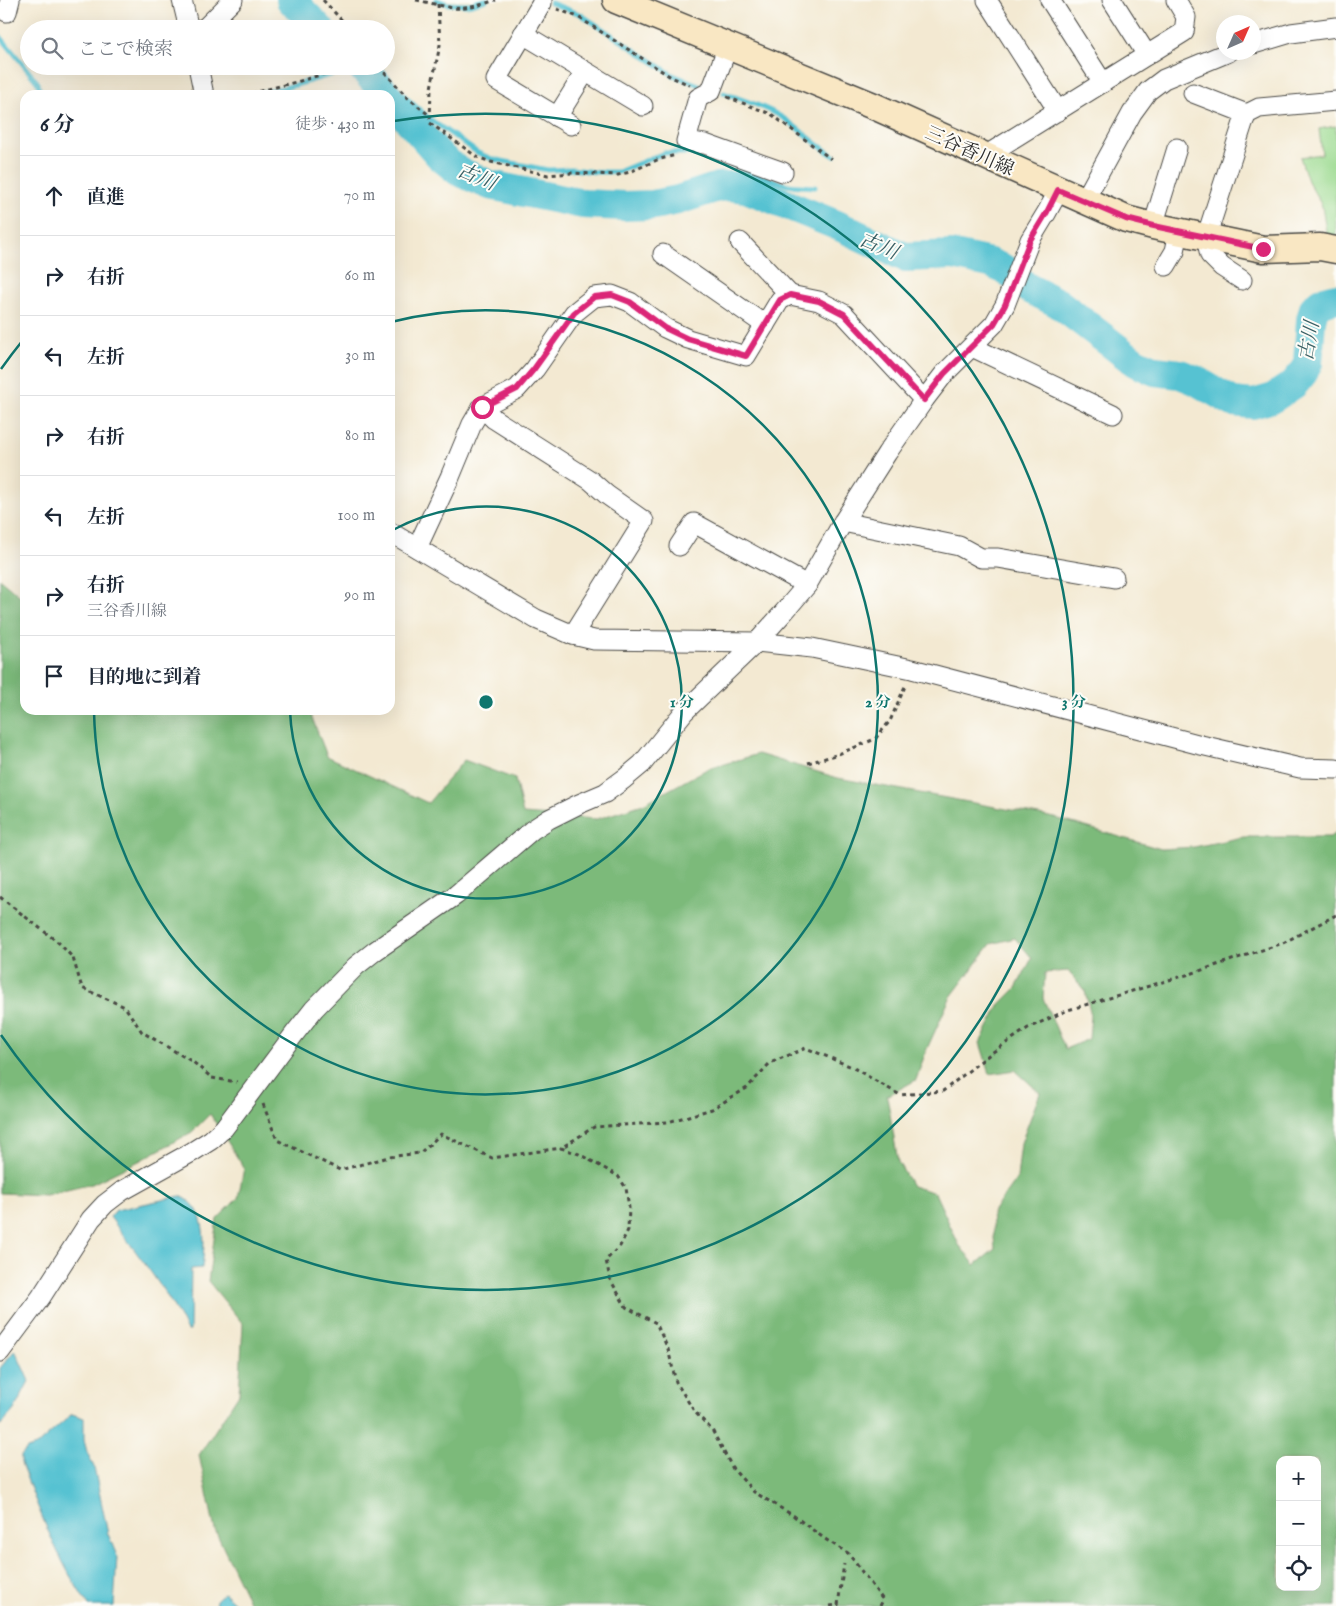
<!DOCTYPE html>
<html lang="ja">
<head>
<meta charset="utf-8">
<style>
	:root { --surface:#fff; --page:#f6f6f7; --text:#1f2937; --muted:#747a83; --line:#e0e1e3 }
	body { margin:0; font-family:"IM FELL English","Noto Serif JP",serif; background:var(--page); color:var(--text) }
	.controls { position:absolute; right:15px; bottom:15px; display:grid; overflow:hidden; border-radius:10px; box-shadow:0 5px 20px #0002 }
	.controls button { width:45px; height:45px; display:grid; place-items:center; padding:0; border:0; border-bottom:1px solid var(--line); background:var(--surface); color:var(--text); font:25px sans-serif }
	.compass { position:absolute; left:1216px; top:15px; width:45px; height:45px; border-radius:50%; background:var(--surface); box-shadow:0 5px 20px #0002; rotate:45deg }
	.stop { position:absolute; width:15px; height:15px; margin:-11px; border:4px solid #db2777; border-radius:50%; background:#fff }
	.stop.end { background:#db2777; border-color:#fff; box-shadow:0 1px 5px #0008 }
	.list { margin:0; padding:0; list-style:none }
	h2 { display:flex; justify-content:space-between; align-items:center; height:65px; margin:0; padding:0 20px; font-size:21px }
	h2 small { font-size:16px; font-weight:400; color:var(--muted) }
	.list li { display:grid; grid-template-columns:32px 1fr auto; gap:15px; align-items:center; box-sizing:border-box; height:80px; padding:0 20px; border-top:1px solid var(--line) }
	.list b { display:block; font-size:19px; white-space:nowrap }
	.list p { margin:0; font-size:16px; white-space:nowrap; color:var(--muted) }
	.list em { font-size:16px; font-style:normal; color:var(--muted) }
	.icon { flex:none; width:28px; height:28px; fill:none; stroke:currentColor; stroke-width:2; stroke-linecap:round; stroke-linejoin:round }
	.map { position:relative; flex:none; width:1336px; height:1606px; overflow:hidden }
	.search { position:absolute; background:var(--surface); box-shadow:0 5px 20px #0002; left:20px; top:20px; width:375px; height:55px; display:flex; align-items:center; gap:12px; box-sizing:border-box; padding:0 18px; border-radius:28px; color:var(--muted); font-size:19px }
	.panel { position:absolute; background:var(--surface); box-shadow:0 5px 20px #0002; left:20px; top:90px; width:375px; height:625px; border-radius:15px }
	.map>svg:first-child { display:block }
	.green { fill:#9bda90; stroke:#63825e }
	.forest { fill:#7cba7a; stroke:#547252; fill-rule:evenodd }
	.water { fill:#57c2d2; stroke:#41767e }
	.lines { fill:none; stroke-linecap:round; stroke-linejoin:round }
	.stream { stroke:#57c2d2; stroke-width:5 }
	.river { stroke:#57c2d2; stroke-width:30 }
	.street-casing { stroke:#494844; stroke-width:21 }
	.secondary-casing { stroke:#494844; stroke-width:29 }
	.path { stroke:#494844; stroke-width:3; stroke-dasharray:4 4; stroke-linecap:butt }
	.street { stroke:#fff; stroke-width:19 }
	.secondary { stroke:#f9e7c3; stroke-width:26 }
	.route { stroke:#db2777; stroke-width:6 }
	.ring { fill:none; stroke:#0f766e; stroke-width:2.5 }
	.labels { text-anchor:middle; stroke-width:4; stroke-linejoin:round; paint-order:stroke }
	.street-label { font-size:19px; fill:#2b2b2b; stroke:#fdfcf7 }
	.water-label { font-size:20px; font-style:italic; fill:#3a6065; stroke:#fdfcf7 }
	.centre { fill:#0f766e; stroke:#fdfcf7; stroke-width:2.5 }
	.ring-label { font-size:15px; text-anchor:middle; font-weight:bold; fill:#0f766e; stroke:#fdfcf7; stroke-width:4; stroke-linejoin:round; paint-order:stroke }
</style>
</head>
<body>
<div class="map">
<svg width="1336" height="1606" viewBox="0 0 1336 1606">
	<rect width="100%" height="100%" fill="#fdfcf7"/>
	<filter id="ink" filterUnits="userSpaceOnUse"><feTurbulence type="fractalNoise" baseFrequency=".02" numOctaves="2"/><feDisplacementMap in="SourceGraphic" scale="10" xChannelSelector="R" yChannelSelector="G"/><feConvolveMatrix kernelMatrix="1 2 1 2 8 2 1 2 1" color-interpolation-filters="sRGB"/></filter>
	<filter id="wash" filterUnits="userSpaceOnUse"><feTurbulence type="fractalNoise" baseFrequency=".0096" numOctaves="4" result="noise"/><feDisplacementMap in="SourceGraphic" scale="20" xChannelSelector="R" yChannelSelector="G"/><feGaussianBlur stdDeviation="1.12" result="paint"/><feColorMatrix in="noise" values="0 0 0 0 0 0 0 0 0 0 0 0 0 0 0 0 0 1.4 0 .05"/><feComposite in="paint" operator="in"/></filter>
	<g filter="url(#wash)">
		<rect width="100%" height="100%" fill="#f3e9d2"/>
		<path class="green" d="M1336,126V238H1327L1322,206L1308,181L1300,157L1322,154L1319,129Z"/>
		<path class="forest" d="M0,579L25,600V710H309L327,756L428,803L464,760L515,779L523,814L597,819L643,804L707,769L758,754L838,778L1055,818L1161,849L1194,847L1243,837H1330L1336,832V1606H251L215,1530L199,1455L239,1394L243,1324L208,1281L217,1219L238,1198L244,1168L210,1114L192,1132L139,1161L92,1184L46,1195L0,1193ZM1015,938L1032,958L1016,988L1000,1004L980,1043L990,1074L1015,1070L1040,1093L1021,1143L1017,1178L992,1213L995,1249L975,1265L959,1245L935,1193L912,1186L898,1162L887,1096L916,1080L926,1051L950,998L991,944ZM1068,971L1085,991L1091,1015L1089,1039L1065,1049L1043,998L1045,973ZM1280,1460H1317V1587H1280Z"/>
		<g class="water">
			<path d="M180,1196C208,1206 205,1244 202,1268L191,1269L190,1331H187C167,1290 137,1254 110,1217L116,1210Z"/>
			<path d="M15,1350L29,1381L14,1410L0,1426V1368Z"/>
			<path d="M72,1414L84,1418V1440L87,1452L94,1467L108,1534L117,1556L114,1606H89C58,1561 40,1513 21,1463V1456L27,1449L36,1446Z"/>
			<path d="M224,1593L238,1606H215L216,1600Z"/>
		</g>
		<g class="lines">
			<g class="stream">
				<path d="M436,0L448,4L467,5L486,0"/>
				<path d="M551,3L580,14L673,75L699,85"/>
				<path d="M0,36L38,83L40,95"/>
				<path d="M365,66H371L431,120L478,153L492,159L548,170L572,169L595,172H618L664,153H701"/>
				<path d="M724,93C746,101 770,108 789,122C804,133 818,146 834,156"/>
				<path d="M252,95L296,85L361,66"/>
				<path d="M719,158L728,164L787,185L815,187"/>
			</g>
			<g class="river">
				<path d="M291,0L320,29"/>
				<path d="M361,66L387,95"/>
				<path d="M390,99L441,157L458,171L490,185L583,204L624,206L653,205L678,200L718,187L730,186L746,188L839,226L905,257L954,255L990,263L1006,270L1028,288L1058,303L1135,362L1155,371L1180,374L1195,380L1233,402L1253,404L1273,398L1294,384L1303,373L1308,363L1311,320L1314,308L1321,302L1336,298"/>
			</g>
		</g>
	</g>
	<g filter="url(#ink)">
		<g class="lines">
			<defs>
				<g id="street">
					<path d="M182,0L189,29"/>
					<path d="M542,0V3L496,80L571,125"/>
					<path d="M987,0L1058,111"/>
					<path d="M1050,0L1103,83"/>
					<path d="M1112,0L1147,55"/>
					<path d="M7,12L10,0"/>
					<path d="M202,29L206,27L233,0"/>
					<path d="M523,34L643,106"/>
					<path d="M1254,44L1291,33L1336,27"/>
					<path d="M728,46L711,91L698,98L686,141L705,144L783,172"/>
					<path d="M198,66L204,95"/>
					<path d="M1193,93L1247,114"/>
					<path d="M557,117L585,72"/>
					<path d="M985,156L1184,32L1186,17L1176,0"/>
					<path d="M1084,201L1132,113L1148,91L1164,79L1229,52"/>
					<path d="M1153,226L1177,148"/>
					<path d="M740,242L790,295"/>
					<path d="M663,254L765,325"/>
					<path d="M1166,266L1175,251L1179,232"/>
					<path d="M1242,280L1222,267L1210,255L1206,238L1243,123L1247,114L1259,108L1336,101"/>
					<path d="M972,347L1113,414"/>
					<path d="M482,407L494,419L590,480L607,495L644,521L573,635"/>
					<path d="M843,522L959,546L981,558H998L1114,578"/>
					<path d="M390,532L536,619L573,635L594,640L757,642L812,648L912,669L1201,745L1300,768L1336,769"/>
					<path d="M679,546L694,523L807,585"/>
					<path d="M417,548L450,477L472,424L482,407L517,389L535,369L574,313L594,297L612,295L630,302L665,328L688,339L746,356L780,300L790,295L819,301L844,314L924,400"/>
					<path d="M0,1352L41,1297L91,1219L105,1204L122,1191L192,1152L211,1140L224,1128L295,1033L314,1009L356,966L375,951L456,895L532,830L549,819L579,804L605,793L624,779L642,764L684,712L757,642L784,612L807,585L843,522L887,453L924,400L944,374L994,324L1005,305L1030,240L1047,212L1059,190"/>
				</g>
				<path id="secondary" d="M616,0L876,107L1126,219L1153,226L1263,249L1320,247L1336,250"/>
			</defs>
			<use href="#street" class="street-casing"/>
			<use href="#secondary" class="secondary-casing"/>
			<g class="path">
				<path d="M323,0L350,29"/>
				<path d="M416,0C427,2 437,5 448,7C464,11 480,5 496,0"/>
				<path d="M438,4L440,45L431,88L430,123L477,157L491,162L548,175L571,173L618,175L630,172L657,160L676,155"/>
				<path d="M557,9L578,17L671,77L690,85"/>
				<path d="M379,66L406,96L430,116"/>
				<path d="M244,95L300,81L350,66"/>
				<path d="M727,97L771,114L831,159"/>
				<path d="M808,763L836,755L875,739L890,721L906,684"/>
				<path d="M0,897L59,943L73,958L82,988L125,1007L142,1032L193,1062L212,1078L237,1082"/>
				<path d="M263,1104L277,1140L340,1170L389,1157L420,1153L441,1134L492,1158L561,1148"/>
				<path d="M830,1606L838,1605L844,1564"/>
				<path d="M880,1606L883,1600L848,1553L825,1539L794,1516L754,1492L733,1469L712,1430L694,1411L676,1382L668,1349L656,1323L626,1307L610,1279L606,1260L620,1246L628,1230L629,1208L626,1188L618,1176L579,1154L561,1148L594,1127L668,1122L712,1109L747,1088L770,1063L806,1048L852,1067L900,1095L943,1091L990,1054L1028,1028L1068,1010L1193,973L1283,943L1336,915"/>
			</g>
			<use href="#street" class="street"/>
			<use href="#secondary" class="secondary"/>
		</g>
	</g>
	<g class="lines" filter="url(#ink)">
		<path class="route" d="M482,407L517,389L534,369L574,313L594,297L612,295L630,302L665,328L688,339L746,356L780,300L790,295L819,301L844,314L924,400L944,374L994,324L1005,305L1030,240L1047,212L1058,190L1126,219L1154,226L1263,249"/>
	</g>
	<g class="ring">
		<path d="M391 531A196 196 0 1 1 290 711"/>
		<path d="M391 322A392 392 0 1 1 94 712"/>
		<path d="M1 369A588 588 0 0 1 23 340M394 121A588 588 0 1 1 1 1035"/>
	</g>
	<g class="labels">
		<g class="street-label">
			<text transform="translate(970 150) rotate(24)" y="7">三谷香川線</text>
		</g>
		<g class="water-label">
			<text transform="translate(477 176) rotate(23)" y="7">古川</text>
			<text transform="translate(879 245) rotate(23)" y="7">古川</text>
			<text transform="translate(1308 341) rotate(-80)" y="7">古川</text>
		</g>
	</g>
	<circle cx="486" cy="702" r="8" class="centre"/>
	<g class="ring-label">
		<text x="682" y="707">1 分</text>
		<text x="878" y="707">2 分</text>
		<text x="1074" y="707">3 分</text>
	</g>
</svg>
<div class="controls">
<button>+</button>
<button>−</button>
<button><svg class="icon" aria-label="locate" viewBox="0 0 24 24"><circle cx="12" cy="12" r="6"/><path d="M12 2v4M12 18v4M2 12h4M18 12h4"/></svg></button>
</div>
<svg class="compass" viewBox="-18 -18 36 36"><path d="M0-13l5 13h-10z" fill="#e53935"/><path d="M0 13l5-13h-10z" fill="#747a83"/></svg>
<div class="stop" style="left:482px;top:407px"></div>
<div class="stop end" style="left:1263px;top:249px"></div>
<div class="search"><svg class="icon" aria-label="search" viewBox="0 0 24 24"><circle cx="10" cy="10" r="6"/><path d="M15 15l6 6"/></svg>ここで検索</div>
<section class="panel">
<h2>6 分<small>徒歩 · 430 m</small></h2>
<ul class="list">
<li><svg class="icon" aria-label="ahead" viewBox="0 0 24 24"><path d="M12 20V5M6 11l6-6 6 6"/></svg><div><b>直進</b></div><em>70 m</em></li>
<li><svg class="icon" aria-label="right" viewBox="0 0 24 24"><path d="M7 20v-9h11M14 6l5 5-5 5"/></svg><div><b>右折</b></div><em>60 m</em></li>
<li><svg class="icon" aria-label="left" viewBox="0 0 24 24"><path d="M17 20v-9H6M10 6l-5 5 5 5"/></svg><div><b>左折</b></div><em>30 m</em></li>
<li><svg class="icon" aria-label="right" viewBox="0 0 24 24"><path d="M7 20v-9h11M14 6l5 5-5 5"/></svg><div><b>右折</b></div><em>80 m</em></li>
<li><svg class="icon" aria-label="left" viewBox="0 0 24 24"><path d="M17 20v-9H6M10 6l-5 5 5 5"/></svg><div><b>左折</b></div><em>100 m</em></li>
<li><svg class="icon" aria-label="right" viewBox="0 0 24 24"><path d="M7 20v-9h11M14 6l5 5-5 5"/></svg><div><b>右折</b><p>三谷香川線</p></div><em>90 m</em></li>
<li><svg class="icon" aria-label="arrive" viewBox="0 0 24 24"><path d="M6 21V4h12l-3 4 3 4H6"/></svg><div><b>目的地に到着</b></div></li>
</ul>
</section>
</div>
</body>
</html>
